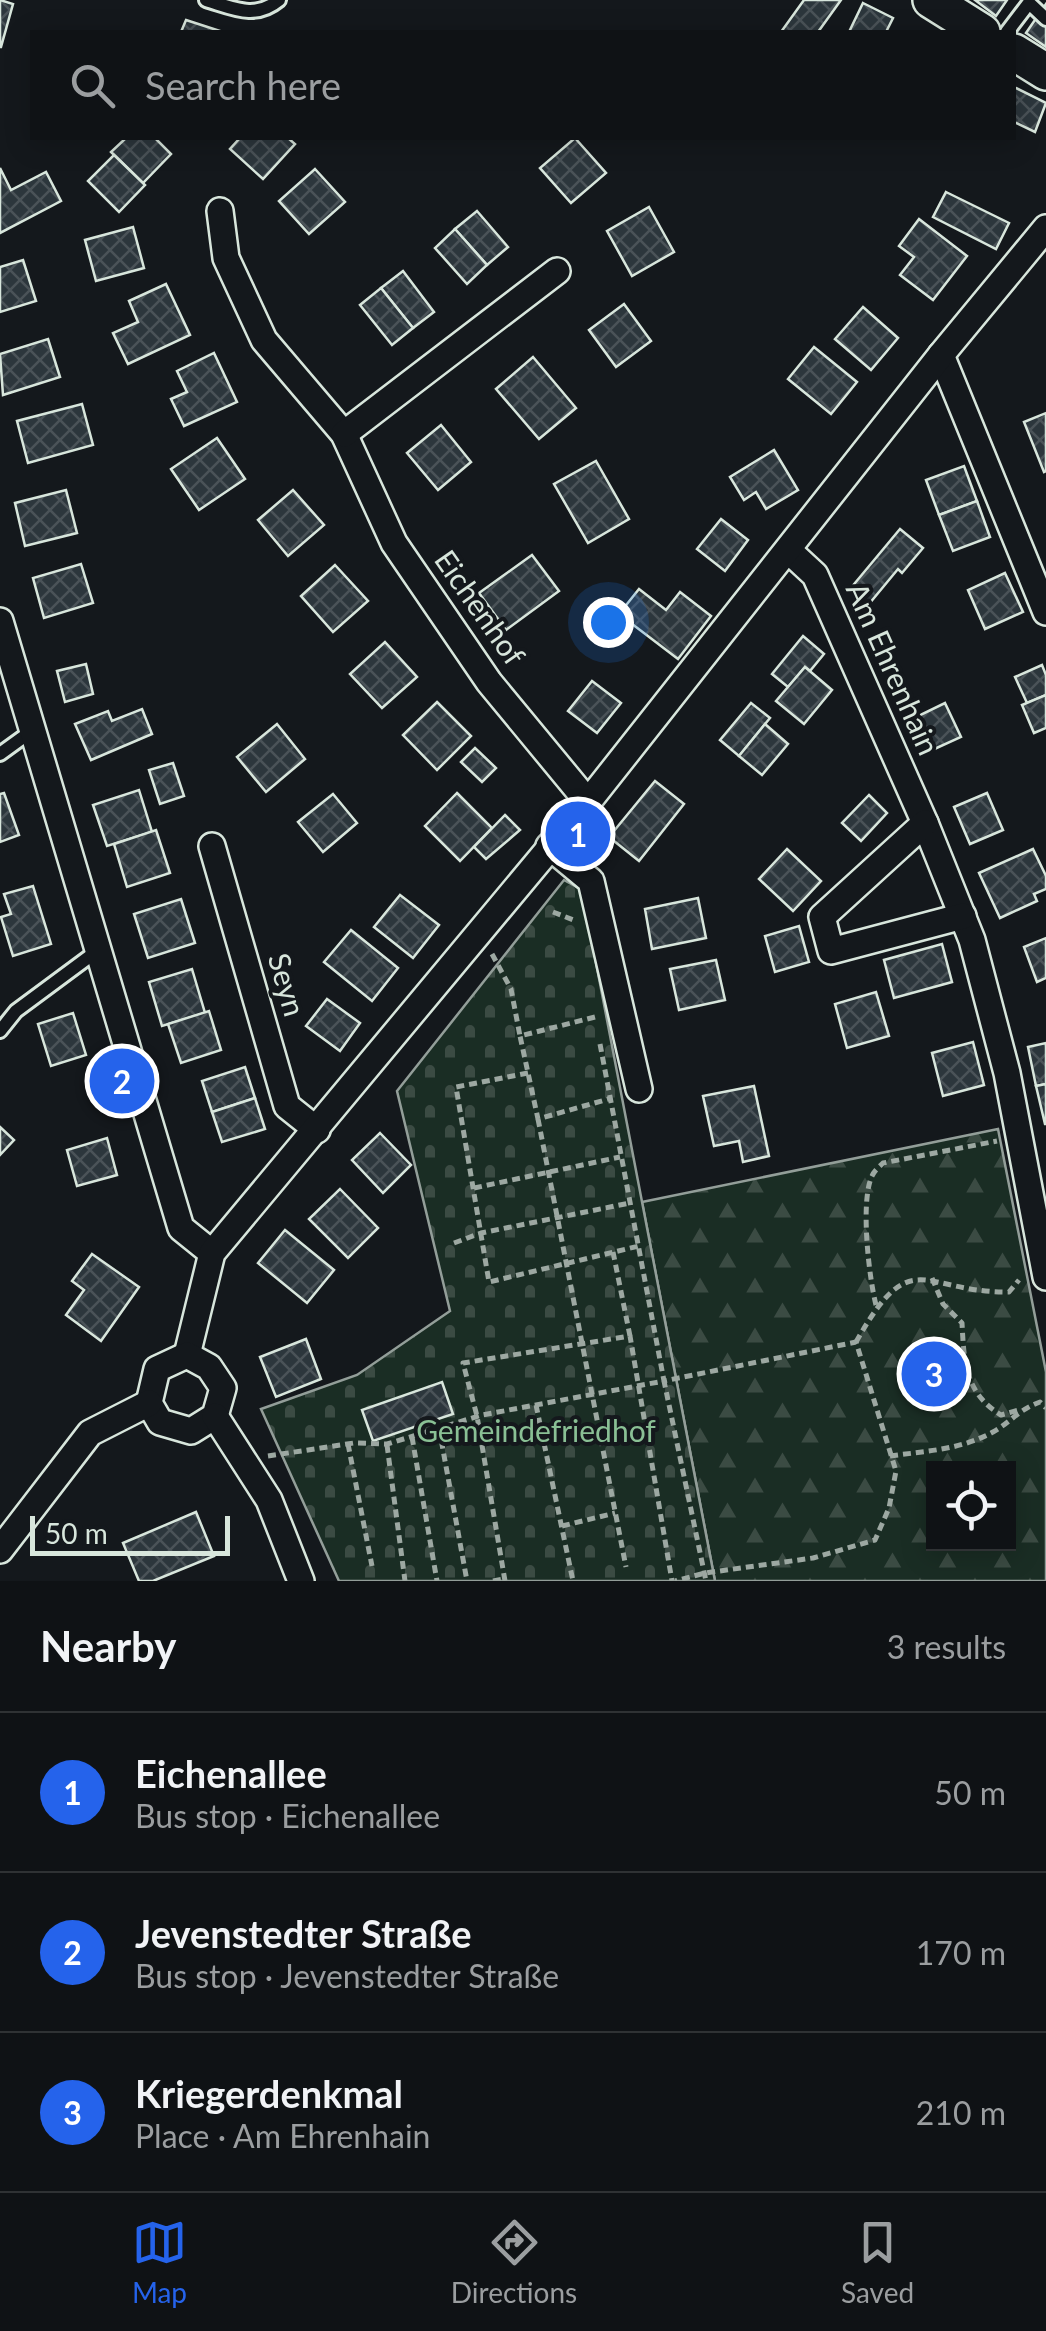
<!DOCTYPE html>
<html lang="en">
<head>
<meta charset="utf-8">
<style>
	:root { --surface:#0f1215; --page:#1d2022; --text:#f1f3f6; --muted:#9b9ea0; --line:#2f3234; --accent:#2563eb }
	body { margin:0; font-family:Lato,sans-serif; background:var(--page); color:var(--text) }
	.controls { position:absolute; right:30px; bottom:30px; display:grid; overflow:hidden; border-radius:0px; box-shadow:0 5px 25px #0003 }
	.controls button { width:90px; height:90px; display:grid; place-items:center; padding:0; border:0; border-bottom:2px solid var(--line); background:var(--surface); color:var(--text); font:50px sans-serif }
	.scale { position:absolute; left:30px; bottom:25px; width:200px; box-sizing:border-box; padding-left:10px; border:5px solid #d8e6dc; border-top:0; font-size:28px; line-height:35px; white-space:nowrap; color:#d8e6dc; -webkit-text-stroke:8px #14181c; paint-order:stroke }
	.you { position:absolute; left:608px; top:622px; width:35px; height:35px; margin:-25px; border:8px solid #fff; border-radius:50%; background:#1a73e8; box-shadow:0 0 0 15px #1a73e833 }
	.badge { display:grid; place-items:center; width:65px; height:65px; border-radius:50%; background:var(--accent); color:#fff; font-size:32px; font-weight:700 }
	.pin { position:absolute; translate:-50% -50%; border:5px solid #fff; box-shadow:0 2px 10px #0006 }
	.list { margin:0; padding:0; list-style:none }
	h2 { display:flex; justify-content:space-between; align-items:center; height:130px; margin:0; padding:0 40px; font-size:42px }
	h2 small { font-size:32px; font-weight:400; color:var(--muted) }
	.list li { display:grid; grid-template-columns:65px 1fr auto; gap:30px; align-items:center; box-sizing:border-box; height:160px; padding:0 40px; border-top:2px solid var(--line) }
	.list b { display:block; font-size:38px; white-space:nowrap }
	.list p { margin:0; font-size:32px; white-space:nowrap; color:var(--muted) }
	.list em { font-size:32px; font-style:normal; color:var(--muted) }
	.icon { flex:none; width:55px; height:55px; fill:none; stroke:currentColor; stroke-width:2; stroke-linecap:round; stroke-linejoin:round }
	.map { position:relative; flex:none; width:1046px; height:1581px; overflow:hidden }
	.search { position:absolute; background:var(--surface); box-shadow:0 5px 25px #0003; left:30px; right:30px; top:30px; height:110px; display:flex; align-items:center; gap:25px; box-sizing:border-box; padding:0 35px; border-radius:0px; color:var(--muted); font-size:38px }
	.sheet { height:610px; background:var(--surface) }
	nav { display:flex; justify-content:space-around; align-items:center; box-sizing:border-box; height:140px; border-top:2px solid var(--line); background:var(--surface); font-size:28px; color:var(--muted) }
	nav a { display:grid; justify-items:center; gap:5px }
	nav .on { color:var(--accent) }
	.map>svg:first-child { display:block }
	.forest { fill:url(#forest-firs); stroke:#939e99; stroke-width:2.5; fill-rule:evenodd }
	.cemetery { fill:url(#cemetery-stones); stroke:#939e99; stroke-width:2.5 }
	.building { fill:url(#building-cross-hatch); stroke:#d8e6dc; stroke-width:2.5 }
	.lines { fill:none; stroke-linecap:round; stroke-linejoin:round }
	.lane-casing { stroke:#d8e6dc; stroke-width:18 }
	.street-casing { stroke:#d8e6dc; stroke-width:30 }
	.secondary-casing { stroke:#d8e6dc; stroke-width:40 }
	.path { stroke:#9da8a2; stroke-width:5; stroke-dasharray:8 5; stroke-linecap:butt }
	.lane { stroke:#14181c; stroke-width:12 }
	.street { stroke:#14181c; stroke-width:25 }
	.secondary { stroke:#14181c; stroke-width:35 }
	.labels { text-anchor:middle; stroke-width:8; stroke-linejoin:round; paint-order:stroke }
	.street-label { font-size:30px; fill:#d8e6dc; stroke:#14181c }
	.park-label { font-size:30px; fill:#8ac095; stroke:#14181c }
</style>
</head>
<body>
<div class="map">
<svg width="1046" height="1581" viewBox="0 0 1046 1581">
	<defs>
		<pattern id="forest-firs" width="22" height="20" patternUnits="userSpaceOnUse" patternTransform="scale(2.5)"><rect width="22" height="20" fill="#1a2d24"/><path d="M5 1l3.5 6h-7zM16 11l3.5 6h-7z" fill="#3b4b43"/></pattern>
		<pattern id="cemetery-stones" width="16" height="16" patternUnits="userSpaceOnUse" patternTransform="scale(2.5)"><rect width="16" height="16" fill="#1a2d24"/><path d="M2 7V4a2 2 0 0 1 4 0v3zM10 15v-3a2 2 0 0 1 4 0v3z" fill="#3b4b43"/></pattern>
		<pattern id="building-cross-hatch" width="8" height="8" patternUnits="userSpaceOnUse" patternTransform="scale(2.5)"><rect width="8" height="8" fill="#2c363c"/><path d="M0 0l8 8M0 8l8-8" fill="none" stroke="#4a5358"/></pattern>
	</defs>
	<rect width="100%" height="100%" fill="#14181c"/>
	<path class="forest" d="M998,1129L1046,1372V1581H715L642,1202ZM934,1468H1008V1544H934Z"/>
	<path class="cemetery" d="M564,880L582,890L715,1581H339L261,1409L357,1375L450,1311L397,1091Z"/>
	<g class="building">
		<path d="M0,0L13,4L1,47H0Z"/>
		<path d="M804,0H841L818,32H781Z"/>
		<path d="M975,0H1007L996,16Z"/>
		<path d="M863,3L893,18L886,32H849Z"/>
		<path d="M1046,4V47L1026,33Z"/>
		<path d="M186,20L223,32H181Z"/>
		<path d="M1014,87L1046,103L1035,132L1014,122Z"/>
		<path d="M126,138H155L171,154L143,183L111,152Z"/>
		<path d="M240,138H288L295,144L263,179L230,149Z"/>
		<path d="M575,138L606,173L571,203L540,168Z"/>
		<path d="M114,155L145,185L119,212L88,181Z"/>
		<path d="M0,168L11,190L46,172L61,201L0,233Z"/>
		<path d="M315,169L345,202L309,234L279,201Z"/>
		<path d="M946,192L1009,223L996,249L933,217Z"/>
		<path d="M649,207L674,252L632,276L607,231Z"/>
		<path d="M477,211L508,247L487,265L455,229Z"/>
		<path d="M919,219L967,256L933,300L900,275L914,257L899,246Z"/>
		<path d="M133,227L144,268L96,281L85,240Z"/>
		<path d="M455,229L487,265L467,284L435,248Z"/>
		<path d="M23,260L36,301L0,312V267Z"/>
		<path d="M403,271L434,312L413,328L381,288Z"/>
		<path d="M166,284L190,335L128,364L113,333L138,322L129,301Z"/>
		<path d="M381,288L413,328L392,345L360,305Z"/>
		<path d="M624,304L651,341L616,367L589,330Z"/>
		<path d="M863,307L898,338L871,370L835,339Z"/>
		<path d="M48,339L60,377L3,395L0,354Z"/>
		<path d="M814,347L857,382L831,414L788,379Z"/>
		<path d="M214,353L237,402L184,426L171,399L187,392L177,371Z"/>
		<path d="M533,357L576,408L539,439L496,389Z"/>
		<path d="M82,404L93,445L28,463L17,421Z"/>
		<path d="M1046,413V471L1044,472L1024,422Z"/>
		<path d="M441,425L471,462L438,490L407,453Z"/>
		<path d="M217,438L245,479L199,510L171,469Z"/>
		<path d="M774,450L798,490L766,509L756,492L744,500L730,477Z"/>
		<path d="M596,461L629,519L588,543L554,484Z"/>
		<path d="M964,466L977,501L939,515L926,480Z"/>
		<path d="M66,490L77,533L25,546L15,503Z"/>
		<path d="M293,490L324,525L288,556L258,520Z"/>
		<path d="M977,501L990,537L953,551L939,515Z"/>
		<path d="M721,519L748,540L725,571L697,549Z"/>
		<path d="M900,529L923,548L902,573L898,569L869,604L850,589Z"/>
		<path d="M532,555L559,591L506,630L479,593Z"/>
		<path d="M81,564L93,603L44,618L33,578Z"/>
		<path d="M335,565L368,601L333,632L301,596Z"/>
		<path d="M1005,573L1023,612L985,629L968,590Z"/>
		<path d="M639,589L666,610L680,592L711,616L678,659L619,614Z"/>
		<path d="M803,636L824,654L810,671L805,667L788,687L772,674Z"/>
		<path d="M385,642L417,677L382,708L350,674Z"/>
		<path d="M86,664L93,694L65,702L57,671Z"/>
		<path d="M1042,665L1046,675V695L1027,703L1015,677Z"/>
		<path d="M805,667L832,690L804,724L776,701Z"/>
		<path d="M592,681L621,703L597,733L568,711Z"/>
		<path d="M1046,695V728L1034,733L1022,705Z"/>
		<path d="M437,702L471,736L437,770L403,735Z"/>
		<path d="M751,703L770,718L739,756L720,740Z"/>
		<path d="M945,703L961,737L930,751L914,718Z"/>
		<path d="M142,709L152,734L91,760L75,724L108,711L112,721Z"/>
		<path d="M277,724L305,759L266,792L237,757Z"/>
		<path d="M765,724L788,744L762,775L739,756Z"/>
		<path d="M475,748L496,768L482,782L461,762Z"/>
		<path d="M173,763L184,796L160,804L149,770Z"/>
		<path d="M655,781L684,804L639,861L609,837Z"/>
		<path d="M139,790L152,832L107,846L93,805Z"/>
		<path d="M4,793L19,835L0,842V794Z"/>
		<path d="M457,793L492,828L460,861L425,826Z"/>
		<path d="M987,793L1003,830L970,844L954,807Z"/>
		<path d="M333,794L357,823L323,852L298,822Z"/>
		<path d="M869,795L887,813L861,841L842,823Z"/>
		<path d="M505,815L520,830L486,859L474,847Z"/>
		<path d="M156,830L170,873L127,887L114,844Z"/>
		<path d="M787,849L821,881L793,911L759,879Z"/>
		<path d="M1033,849L1046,876V889L1034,894L1037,901L1000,918L979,873Z"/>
		<path d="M33,886L51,944L13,956L1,917L11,914L4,894Z"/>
		<path d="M400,895L439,925L413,958L374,927Z"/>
		<path d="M698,898L706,938L652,949L645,909Z"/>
		<path d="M181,899L195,943L148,958L134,914Z"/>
		<path d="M799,926L809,962L775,972L765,936Z"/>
		<path d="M351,930L398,968L372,1001L324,962Z"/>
		<path d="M1046,938V978L1037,982L1024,947Z"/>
		<path d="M942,944L952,982L894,998L884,960Z"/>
		<path d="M716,960L725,1000L679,1010L670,969Z"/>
		<path d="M192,969L205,1013L162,1026L149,982Z"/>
		<path d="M876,992L889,1036L847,1048L835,1004Z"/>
		<path d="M327,999L360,1023L340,1051L306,1026Z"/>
		<path d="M209,1011L221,1050L181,1063L168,1024Z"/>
		<path d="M73,1013L86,1055L51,1066L38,1024Z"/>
		<path d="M973,1042L984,1085L943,1096L932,1053Z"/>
		<path d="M1046,1043V1084L1036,1086L1028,1047Z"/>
		<path d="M245,1067L255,1098L212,1112L202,1081Z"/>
		<path d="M1046,1084V1124H1045L1036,1086Z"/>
		<path d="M754,1086L769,1156L743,1162L739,1141L714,1146L703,1096Z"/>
		<path d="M255,1098L265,1129L222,1142L212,1112Z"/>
		<path d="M0,1127L14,1140L0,1155Z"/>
		<path d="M380,1133L411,1165L383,1193L352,1160Z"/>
		<path d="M107,1138L117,1175L77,1186L67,1150Z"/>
		<path d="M340,1189L378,1228L348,1258L309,1219Z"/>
		<path d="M285,1230L334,1270L307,1303L258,1263Z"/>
		<path d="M92,1254L139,1287L101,1341L66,1315L84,1290L72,1281Z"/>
		<path d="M306,1339L321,1379L276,1397L260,1357Z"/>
		<path d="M442,1382L453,1414L373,1441L362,1410Z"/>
		<path d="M196,1512L214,1556L153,1581H139L123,1543Z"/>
	</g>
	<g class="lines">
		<defs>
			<g id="lane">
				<path d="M206,0C233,8 255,20 279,0"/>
				<path d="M1007,32L1029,3L1046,19"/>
				<path d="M0,754L33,730"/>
				<path d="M0,1031L16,1011L97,951"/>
			</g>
			<g id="street">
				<path d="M220,211L226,258L264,340L344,434L394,543L489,682L588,802"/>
				<path d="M941,355L1046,612"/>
				<path d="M344,434L557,271"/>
				<path d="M788,550L815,575L925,823L972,940L1007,1073L1046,1277"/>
				<path d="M0,621L181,1228L212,1253"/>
				<path d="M925,823L822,917L831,951L963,916"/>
				<path d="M212,846L287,1106L317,1130"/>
				<path d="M549,846L591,881L639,1089"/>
				<path d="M187,1355L212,1253L588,802L941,355L1046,228"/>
				<path d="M187,1355L209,1367L223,1388L215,1416L191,1431L160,1422L149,1403L157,1369Z"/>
				<path d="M215,1416L269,1500L301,1581"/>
				<path d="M0,1550L90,1433L149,1403"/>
			</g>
			<g id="secondary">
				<path d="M931,0L982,32"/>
				<path d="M1014,52L1046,72"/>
			</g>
		</defs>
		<use href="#lane" class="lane-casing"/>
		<use href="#street" class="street-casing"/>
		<use href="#secondary" class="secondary-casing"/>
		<g class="path">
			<path d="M553,912L576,921"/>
			<path d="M492,954L511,989L520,1036"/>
			<path d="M595,1017L520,1036L538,1119L612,1098"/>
			<path d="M600,1044L664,1381L856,1342L896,1471L889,1508L875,1540L813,1558L705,1573L675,1581"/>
			<path d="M528,1073L456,1087L489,1282L639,1246"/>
			<path d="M538,1119L626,1567"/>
			<path d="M474,1188L620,1157"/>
			<path d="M454,1243L481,1233L630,1203"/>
			<path d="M613,1252L630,1336"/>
			<path d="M932,1278L943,1304L962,1323C964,1362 965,1393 1001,1415L1019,1410"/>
			<path d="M876,1305C869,1278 860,1201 872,1176C874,1171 879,1167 883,1163L997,1141"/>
			<path d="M856,1342C912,1242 922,1293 1009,1292L1019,1280"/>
			<path d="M536,1405L573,1581"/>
			<path d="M439,1428L467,1581"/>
			<path d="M412,1437L437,1581"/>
			<path d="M348,1444L372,1566"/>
			<path d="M387,1445L405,1581"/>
			<path d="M268,1456L354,1443L387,1444L482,1415L664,1381L706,1581"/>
			<path d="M890,1456C926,1451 960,1450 993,1432C1011,1422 1018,1410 1040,1402L1046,1408"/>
			<path d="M562,1526L615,1513"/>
			<path d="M493,1581L504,1579"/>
			<path d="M505,1581L477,1416L463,1363L630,1336L672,1581"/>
		</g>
		<use href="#lane" class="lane"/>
		<use href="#street" class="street"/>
		<use href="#secondary" class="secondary"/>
	</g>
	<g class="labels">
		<g class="street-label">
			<text transform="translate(479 608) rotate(55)" y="10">Eichenhof</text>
			<text transform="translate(892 669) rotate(66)" y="10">Am Ehrenhain</text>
			<text transform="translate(286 985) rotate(74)" y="10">Seyn</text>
		</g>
		<g class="park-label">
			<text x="536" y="1442">Gemeindefriedhof</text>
		</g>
	</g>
</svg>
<div class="controls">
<button><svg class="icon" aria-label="locate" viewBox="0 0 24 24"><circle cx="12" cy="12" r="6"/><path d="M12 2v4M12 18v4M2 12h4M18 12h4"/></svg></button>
</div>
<div class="scale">50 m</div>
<div class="you"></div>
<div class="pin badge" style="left:578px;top:834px">1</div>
<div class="pin badge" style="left:122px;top:1081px">2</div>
<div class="pin badge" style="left:934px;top:1374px">3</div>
<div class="search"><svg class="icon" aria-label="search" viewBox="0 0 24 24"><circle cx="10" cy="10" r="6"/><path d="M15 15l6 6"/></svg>Search here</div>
</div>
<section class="sheet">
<h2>Nearby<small>3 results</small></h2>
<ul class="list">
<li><span class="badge">1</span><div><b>Eichenallee</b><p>Bus stop · Eichenallee</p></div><em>50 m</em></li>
<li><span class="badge">2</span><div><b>Jevenstedter Straße</b><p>Bus stop · Jevenstedter Straße</p></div><em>170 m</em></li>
<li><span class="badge">3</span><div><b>Kriegerdenkmal</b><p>Place · Am Ehrenhain</p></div><em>210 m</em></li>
</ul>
</section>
<nav>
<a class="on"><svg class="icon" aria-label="map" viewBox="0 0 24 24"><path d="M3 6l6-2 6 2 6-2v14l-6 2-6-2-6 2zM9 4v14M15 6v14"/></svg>Map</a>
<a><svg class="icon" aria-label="directions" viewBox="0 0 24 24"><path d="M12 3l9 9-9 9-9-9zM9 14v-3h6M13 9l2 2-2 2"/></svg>Directions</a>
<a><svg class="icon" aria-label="saved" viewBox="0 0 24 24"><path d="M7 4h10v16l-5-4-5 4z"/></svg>Saved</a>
</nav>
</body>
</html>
